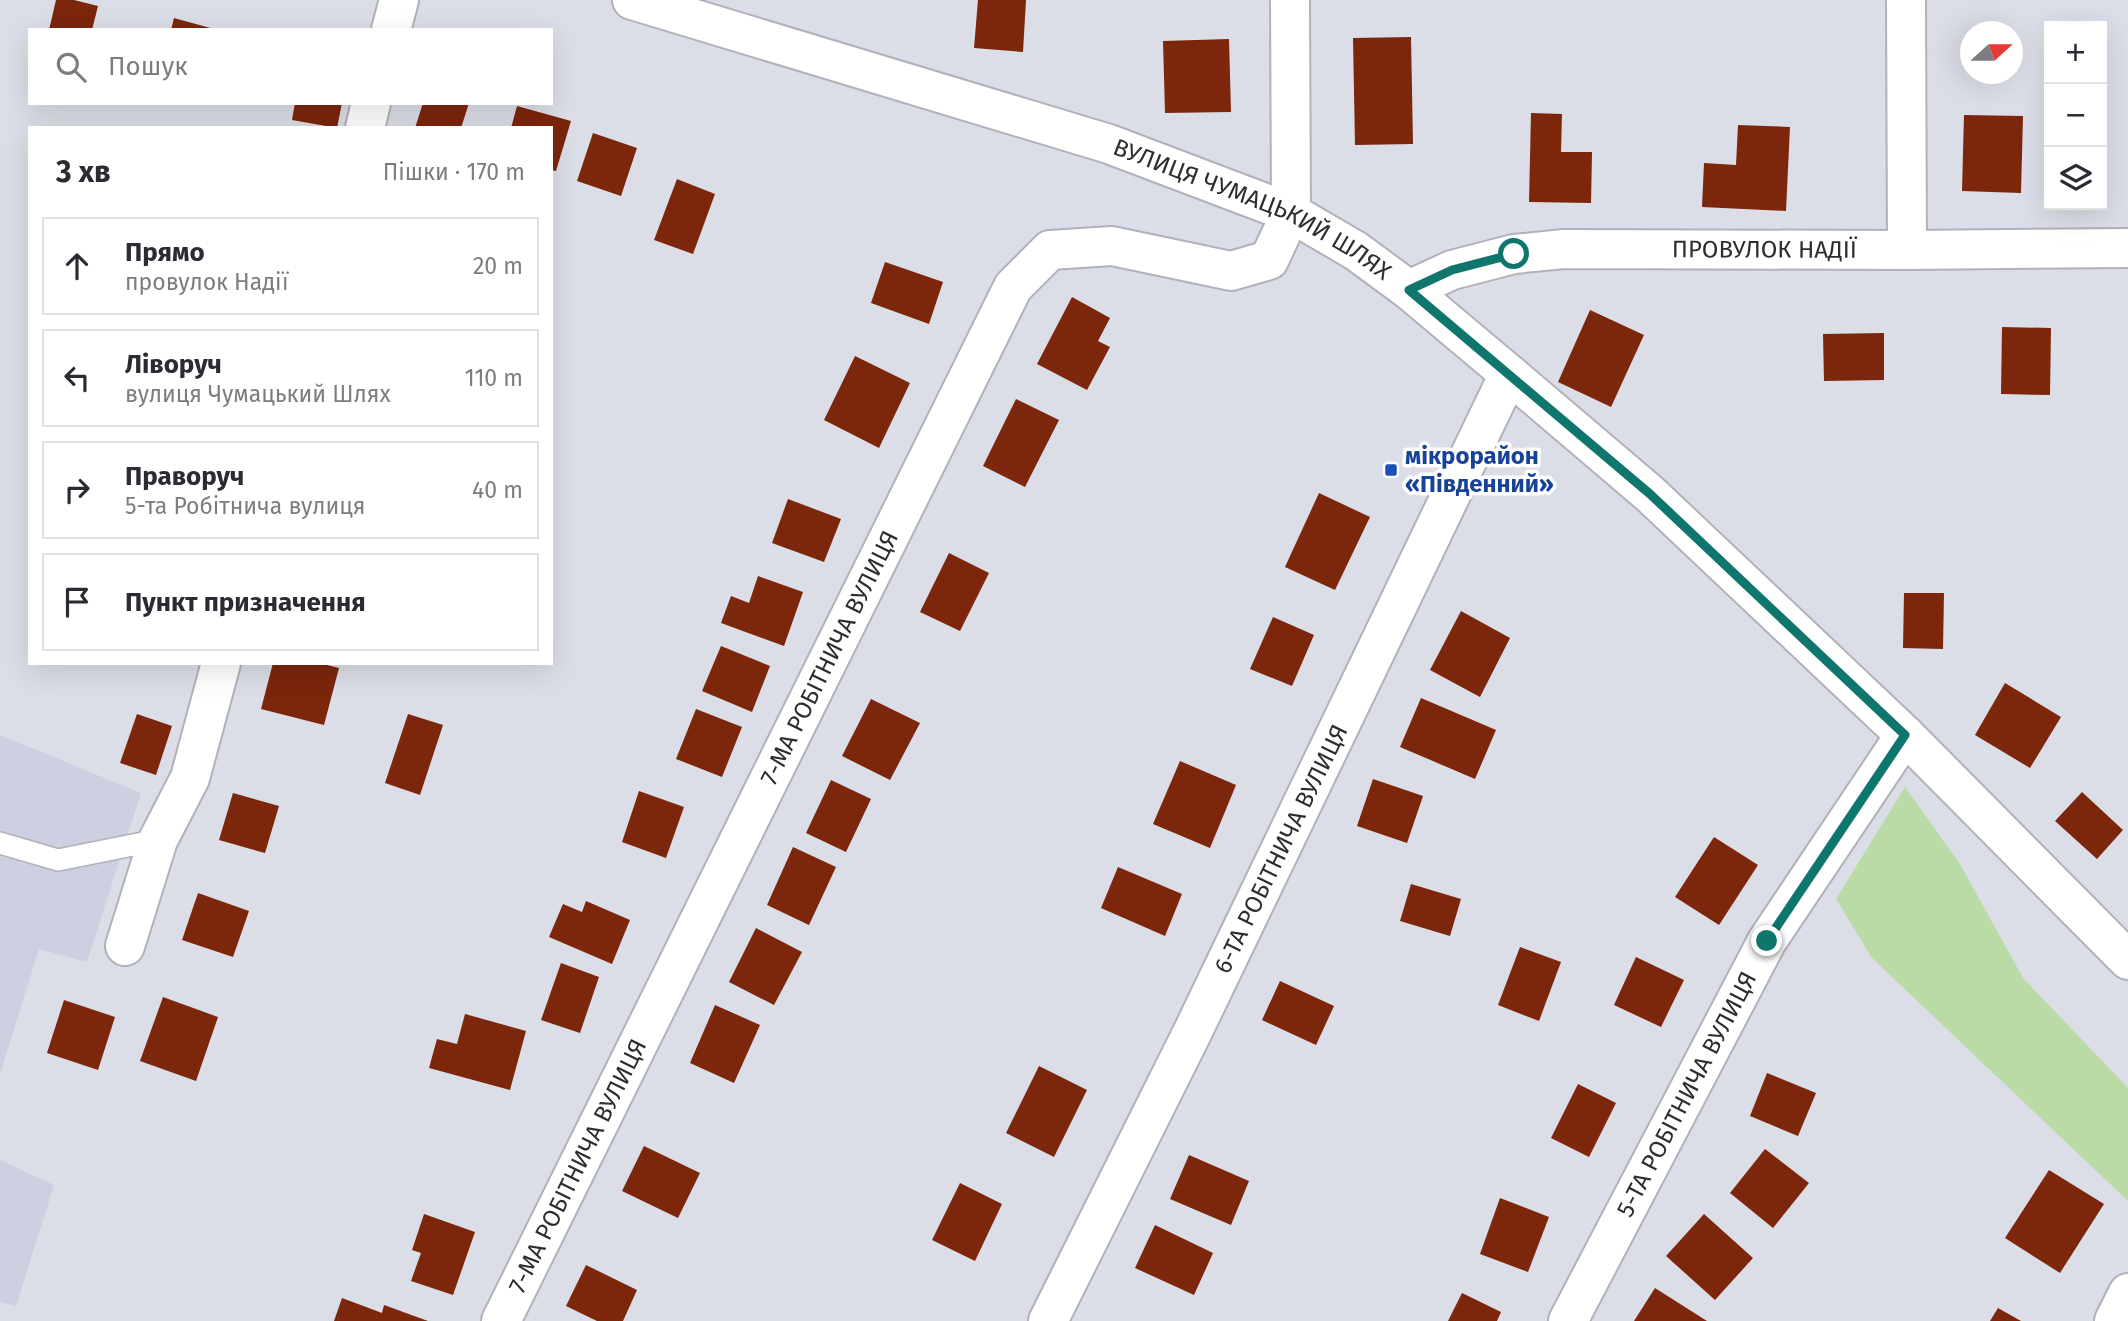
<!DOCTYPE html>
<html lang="uk">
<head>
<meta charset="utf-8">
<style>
	:root { --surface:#fff; --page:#f7f7f7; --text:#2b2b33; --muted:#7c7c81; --line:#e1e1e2 }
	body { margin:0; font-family:"Fira Sans",sans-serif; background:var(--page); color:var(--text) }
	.controls { position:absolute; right:21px; top:21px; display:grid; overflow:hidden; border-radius:0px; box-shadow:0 7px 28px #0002 }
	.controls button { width:63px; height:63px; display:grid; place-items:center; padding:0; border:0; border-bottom:2px solid var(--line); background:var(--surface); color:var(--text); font:35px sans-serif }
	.compass { position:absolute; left:1960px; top:21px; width:63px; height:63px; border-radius:50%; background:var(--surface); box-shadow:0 7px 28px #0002; rotate:69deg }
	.stop { position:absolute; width:21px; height:21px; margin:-16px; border:5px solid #0f766e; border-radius:50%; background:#fff }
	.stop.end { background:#0f766e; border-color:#fff; box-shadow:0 2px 7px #0008 }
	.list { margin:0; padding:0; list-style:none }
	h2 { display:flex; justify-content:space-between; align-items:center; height:91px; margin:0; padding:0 28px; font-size:30px }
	h2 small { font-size:23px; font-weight:400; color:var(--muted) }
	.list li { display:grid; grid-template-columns:46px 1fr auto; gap:21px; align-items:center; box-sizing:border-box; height:98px; margin:0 14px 14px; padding:0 14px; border:2px solid var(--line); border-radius:0px }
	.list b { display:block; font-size:26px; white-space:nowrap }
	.list p { margin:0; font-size:23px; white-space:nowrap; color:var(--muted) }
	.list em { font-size:23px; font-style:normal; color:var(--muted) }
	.icon { flex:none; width:38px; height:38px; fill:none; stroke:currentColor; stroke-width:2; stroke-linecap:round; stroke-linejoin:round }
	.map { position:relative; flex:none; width:2128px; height:1321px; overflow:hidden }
	.search { position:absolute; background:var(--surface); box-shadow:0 7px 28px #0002; left:28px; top:28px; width:525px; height:77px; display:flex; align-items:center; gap:18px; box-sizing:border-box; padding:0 24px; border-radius:0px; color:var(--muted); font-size:26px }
	.panel { position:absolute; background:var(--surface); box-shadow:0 7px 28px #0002; left:28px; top:126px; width:525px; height:539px; border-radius:0px }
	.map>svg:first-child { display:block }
	.built { fill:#ccd0e0 }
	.green { fill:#badaa6 }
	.building { fill:#7c260c }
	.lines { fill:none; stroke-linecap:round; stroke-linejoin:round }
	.service-casing { stroke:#b0b1ba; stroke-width:24 }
	.minor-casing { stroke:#b0b1ba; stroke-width:42 }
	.tertiary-casing { stroke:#b0b1ba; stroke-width:42 }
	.service { stroke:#fff; stroke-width:21 }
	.minor { stroke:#fff; stroke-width:38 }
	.tertiary { stroke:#fff; stroke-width:38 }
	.route { stroke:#0f766e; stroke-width:9 }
	.transit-dot { fill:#1a4fb4; stroke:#fff; stroke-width:2.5 }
	.labels { text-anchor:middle; stroke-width:7; stroke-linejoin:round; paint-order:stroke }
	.street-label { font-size:24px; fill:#2c2d30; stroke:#fff }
	.transit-label { font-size:24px; font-weight:bold; fill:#164399; stroke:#fff; text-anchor:start }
</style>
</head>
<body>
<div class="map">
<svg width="2128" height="1321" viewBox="0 0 2128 1321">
	<rect width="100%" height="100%" fill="#dcdee7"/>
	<g class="built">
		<path d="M0,735L141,793L87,962L39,949L0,1074Z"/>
		<path d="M0,1160L54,1185L16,1306L0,1302Z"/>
	</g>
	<path class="green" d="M1905,787L1960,864L2023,978L2128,1088V1201L1872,958L1836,899Z"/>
	<g class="building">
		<path d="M56,0H74L98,6L92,30H49Z"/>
		<path d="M978,0H1026L1023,52L974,48Z"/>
		<path d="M174,18L214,29V30H171Z"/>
		<path d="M1411,37L1413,144L1355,145L1353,38Z"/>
		<path d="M1229,39L1231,112L1165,113L1163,41Z"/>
		<path d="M295,103H342L337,128L292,120Z"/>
		<path d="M423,103H469L461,128H415Z"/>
		<path d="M517,106L571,121L556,171L551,170V128H511Z"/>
		<path d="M1531,113L1562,114L1561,152H1592L1591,203L1529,202Z"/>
		<path d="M1964,115L2023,116L2021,193L1962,191Z"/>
		<path d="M1738,125L1790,127L1786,211L1702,207L1704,163L1736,165Z"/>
		<path d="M593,133L637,148L621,196L577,181Z"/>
		<path d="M677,179L715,194L693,254L654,240Z"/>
		<path d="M885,262L943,282L929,324L871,303Z"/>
		<path d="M1072,297L1110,318L1098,341L1110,347L1087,390L1037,364Z"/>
		<path d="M1590,310L1644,335L1611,407L1558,382Z"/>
		<path d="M2002,327L2051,328L2050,395L2001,394Z"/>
		<path d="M1884,333V380L1824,381L1823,334Z"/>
		<path d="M855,356L910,383L879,448L824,420Z"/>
		<path d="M1016,399L1059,420L1025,487L983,466Z"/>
		<path d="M1319,493L1370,517L1335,590L1285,567Z"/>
		<path d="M788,499L841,519L824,562L772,543Z"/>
		<path d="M949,553L989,573L960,631L920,612Z"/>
		<path d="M758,576L803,592L784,646L721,623L731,596L749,603Z"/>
		<path d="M1904,593H1944L1943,649L1903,648Z"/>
		<path d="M1461,611L1510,638L1480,697L1430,670Z"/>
		<path d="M1273,617L1314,635L1292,686L1250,669Z"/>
		<path d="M721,646L770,666L752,712L702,691Z"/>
		<path d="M273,663H319L339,668L324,725L261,709Z"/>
		<path d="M2005,683L2061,717L2030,768L1975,735Z"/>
		<path d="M1421,698L1496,730L1475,779L1400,747Z"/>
		<path d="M871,699L920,723L890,780L842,756Z"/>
		<path d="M696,709L742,727L722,777L676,759Z"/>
		<path d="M137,714L172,726L156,775L120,763Z"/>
		<path d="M408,714L443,725L420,795L385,783Z"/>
		<path d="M1180,761L1236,785L1210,848L1153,824Z"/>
		<path d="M1373,779L1423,796L1407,843L1357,826Z"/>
		<path d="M831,780L871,799L846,852L806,833Z"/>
		<path d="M639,791L684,807L666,858L622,842Z"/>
		<path d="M2082,792L2123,830L2097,859L2055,821Z"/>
		<path d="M233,793L279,806L265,853L219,840Z"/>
		<path d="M1714,837L1758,865L1719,925L1675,897Z"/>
		<path d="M793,847L836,867L809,925L767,905Z"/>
		<path d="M1118,867L1182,894L1165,936L1101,908Z"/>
		<path d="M1411,884L1461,899L1450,936L1400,921Z"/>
		<path d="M198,893L249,911L233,957L182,940Z"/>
		<path d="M586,901L630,920L612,964L549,937L563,904L582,912Z"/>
		<path d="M756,928L802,952L774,1005L729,982Z"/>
		<path d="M1520,947L1561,962L1539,1021L1498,1005Z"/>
		<path d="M1636,957L1684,980L1661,1027L1614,1005Z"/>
		<path d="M561,963L599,977L580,1033L541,1020Z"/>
		<path d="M1280,981L1334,1006L1316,1045L1262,1020Z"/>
		<path d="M163,997L218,1017L196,1081L140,1061Z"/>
		<path d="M64,1000L115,1017L98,1070L47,1053Z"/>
		<path d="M715,1005L760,1025L734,1083L690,1063Z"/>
		<path d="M465,1014L526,1031L510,1090L429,1068L437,1039L457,1044Z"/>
		<path d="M1039,1066L1087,1090L1054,1157L1006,1133Z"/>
		<path d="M1767,1073L1816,1093L1798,1136L1750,1116Z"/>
		<path d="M1578,1084L1616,1103L1589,1157L1551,1138Z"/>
		<path d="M644,1146L700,1173L678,1218L622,1191Z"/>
		<path d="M1765,1149L1809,1183L1773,1228L1730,1193Z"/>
		<path d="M1189,1155L1249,1181L1231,1225L1170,1199Z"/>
		<path d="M2049,1170L2104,1204L2060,1273L2005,1238Z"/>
		<path d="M960,1183L1002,1204L975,1261L932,1240Z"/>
		<path d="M1500,1198L1549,1217L1528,1272L1480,1254Z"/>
		<path d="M424,1214L475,1232L453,1295L411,1281L421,1253L412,1250Z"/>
		<path d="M1704,1214L1753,1258L1715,1300L1666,1256Z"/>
		<path d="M1155,1225L1213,1253L1194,1295L1135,1268Z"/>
		<path d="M586,1265L637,1290L623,1321H597L566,1306Z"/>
		<path d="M1655,1288L1707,1321H1634Z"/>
		<path d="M1462,1293L1501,1312L1497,1321H1448Z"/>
		<path d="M342,1298L382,1313L384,1305L428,1321H334Z"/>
		<path d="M1998,1308L2021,1321H1990Z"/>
	</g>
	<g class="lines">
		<defs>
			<path id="service" d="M0,843L58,860L158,840"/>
			<g id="minor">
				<path id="s1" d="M632,0L1109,144L1291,213L1356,251L1409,290L1509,374L1193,1031L1048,1321"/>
				<path d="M1906,0L1907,250"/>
				<path d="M391,30L399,0"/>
				<path d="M365,128L371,103"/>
				<path id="s2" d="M1409,290L1452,270L1514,254L1564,249L1907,250L2128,248"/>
				<path d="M125,946L158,840L190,778L221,663"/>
				<path id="s3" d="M501,1321L1013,287L1050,250L1112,246L1231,271L1269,260L1291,213L1290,0"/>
				<path id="s4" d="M1568,1321L1767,941L1905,735"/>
				<path d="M2114,1321L2128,1293"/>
			</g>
			<path id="tertiary" d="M1509,374L1650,494L1905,735L2128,960"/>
		</defs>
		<use href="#service" class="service-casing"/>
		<use href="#minor" class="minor-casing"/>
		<use href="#tertiary" class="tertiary-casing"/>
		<use href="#service" class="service"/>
		<use href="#minor" class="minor"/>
		<use href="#tertiary" class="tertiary"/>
	</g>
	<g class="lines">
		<path class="route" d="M1514,254L1452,270L1409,290L1650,494L1905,735L1767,941"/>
	</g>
	<rect class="transit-dot" x="1384" y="463" width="14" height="14" rx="3.5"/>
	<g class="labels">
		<g class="street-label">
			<text dy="8" stroke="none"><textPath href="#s1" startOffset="656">ВУЛИЦЯ ЧУМАЦЬКИЙ ШЛЯХ</textPath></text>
			<text dy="8" stroke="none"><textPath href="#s2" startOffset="362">ПРОВУЛОК НАДІЇ</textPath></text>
			<text dy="8" stroke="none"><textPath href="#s3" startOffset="740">7-МА РОБІТНИЧА ВУЛИЦЯ</textPath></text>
			<text transform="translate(1281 849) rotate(-64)" y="8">6-ТА РОБІТНИЧА ВУЛИЦЯ</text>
			<text dy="8" stroke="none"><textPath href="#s4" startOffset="256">5-ТА РОБІТНИЧА ВУЛИЦЯ</textPath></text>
			<text dy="8" stroke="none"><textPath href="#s3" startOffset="173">7-МА РОБІТНИЧА ВУЛИЦЯ</textPath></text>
		</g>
		<g class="transit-label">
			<text x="1405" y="464">мікрорайон<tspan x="1405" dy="28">«Південний»</tspan></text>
		</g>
	</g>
</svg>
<div class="controls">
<button>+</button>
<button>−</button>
<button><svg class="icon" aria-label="layers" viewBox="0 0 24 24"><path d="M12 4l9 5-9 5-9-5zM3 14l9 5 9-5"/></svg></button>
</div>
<svg class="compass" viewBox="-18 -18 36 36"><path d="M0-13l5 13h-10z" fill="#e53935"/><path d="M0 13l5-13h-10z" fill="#7c7c81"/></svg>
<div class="stop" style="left:1514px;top:254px"></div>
<div class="stop end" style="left:1767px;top:941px"></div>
<div class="search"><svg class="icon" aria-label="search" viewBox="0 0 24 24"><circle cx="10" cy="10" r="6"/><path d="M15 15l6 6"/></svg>Пошук</div>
<section class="panel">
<h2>3 хв<small>Пішки · 170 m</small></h2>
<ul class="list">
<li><svg class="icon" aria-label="ahead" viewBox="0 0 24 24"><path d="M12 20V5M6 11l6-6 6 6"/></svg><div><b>Прямо</b><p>провулок Надії</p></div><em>20 m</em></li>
<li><svg class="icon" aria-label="left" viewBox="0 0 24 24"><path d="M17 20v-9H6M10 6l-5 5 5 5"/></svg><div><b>Ліворуч</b><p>вулиця Чумацький Шлях</p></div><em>110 m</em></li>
<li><svg class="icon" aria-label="right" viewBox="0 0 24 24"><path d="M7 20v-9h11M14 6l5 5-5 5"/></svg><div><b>Праворуч</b><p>5-та Робітнича вулиця</p></div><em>40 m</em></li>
<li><svg class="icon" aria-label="arrive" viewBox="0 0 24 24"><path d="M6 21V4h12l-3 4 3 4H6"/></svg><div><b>Пункт призначення</b></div></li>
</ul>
</section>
</div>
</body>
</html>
